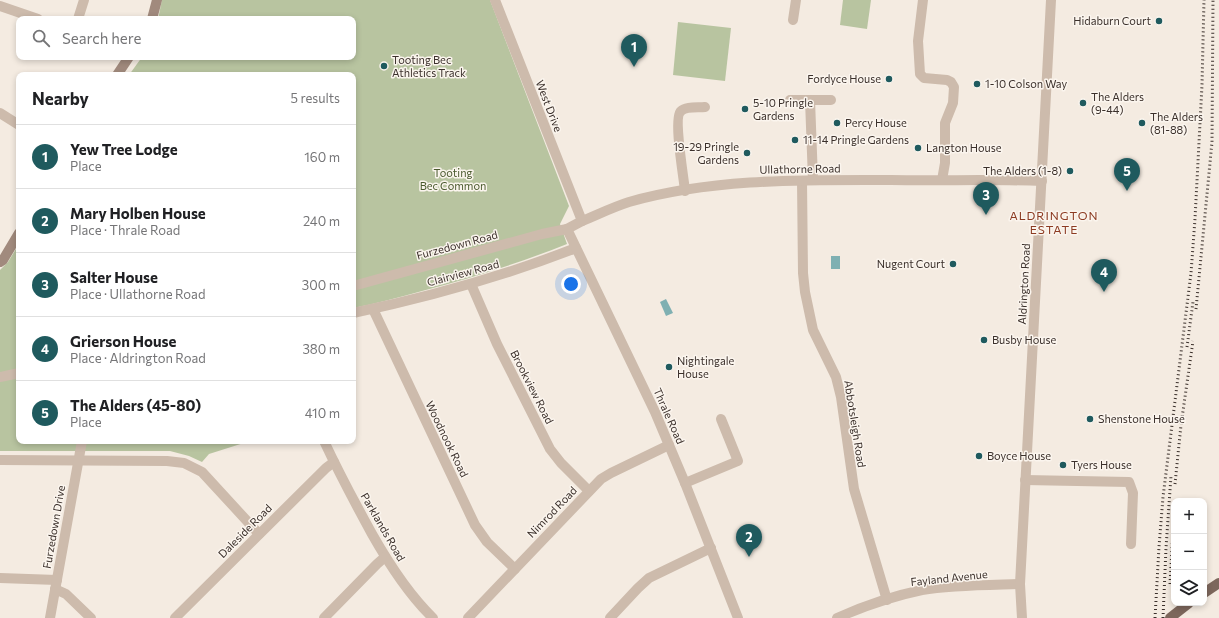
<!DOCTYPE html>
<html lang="en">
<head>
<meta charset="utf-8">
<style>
	:root { --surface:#fff; --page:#f6f6f6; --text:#202124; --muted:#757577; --line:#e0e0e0; --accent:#1f5a5e }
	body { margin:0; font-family:Commissioner,sans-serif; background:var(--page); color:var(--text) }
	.controls { position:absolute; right:12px; bottom:12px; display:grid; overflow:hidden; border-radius:8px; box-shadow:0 2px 6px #0003 }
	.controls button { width:36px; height:36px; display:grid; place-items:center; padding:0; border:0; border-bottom:1px solid var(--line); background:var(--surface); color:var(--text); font:20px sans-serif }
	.you { position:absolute; left:571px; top:284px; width:14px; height:14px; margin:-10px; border:3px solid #fff; border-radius:50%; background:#1a73e8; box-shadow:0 0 0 6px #1a73e833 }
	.badge { display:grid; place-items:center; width:26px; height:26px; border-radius:50%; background:var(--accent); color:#fff; font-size:13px; font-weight:700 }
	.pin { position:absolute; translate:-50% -33px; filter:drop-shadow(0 1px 2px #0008) }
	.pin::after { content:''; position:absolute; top:21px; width:14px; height:12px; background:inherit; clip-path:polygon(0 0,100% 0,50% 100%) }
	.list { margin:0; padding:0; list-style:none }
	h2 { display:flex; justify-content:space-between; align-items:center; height:52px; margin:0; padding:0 16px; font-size:17px }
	h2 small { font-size:13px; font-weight:400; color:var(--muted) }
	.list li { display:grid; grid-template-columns:26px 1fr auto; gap:12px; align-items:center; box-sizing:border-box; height:64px; padding:0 16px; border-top:1px solid var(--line) }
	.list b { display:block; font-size:15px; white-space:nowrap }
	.list p { margin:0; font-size:13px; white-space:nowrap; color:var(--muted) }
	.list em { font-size:13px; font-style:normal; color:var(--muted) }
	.icon { flex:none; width:22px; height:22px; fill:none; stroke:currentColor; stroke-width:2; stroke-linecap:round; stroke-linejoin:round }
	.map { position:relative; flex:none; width:1219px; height:618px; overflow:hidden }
	.search { position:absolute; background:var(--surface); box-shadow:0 2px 6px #0003; left:16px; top:16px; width:340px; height:44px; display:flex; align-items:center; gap:10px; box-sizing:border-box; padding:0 14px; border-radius:8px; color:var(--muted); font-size:15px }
	.panel { position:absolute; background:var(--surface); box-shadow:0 2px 6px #0003; left:16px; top:72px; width:340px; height:372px; border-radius:8px }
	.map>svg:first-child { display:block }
	.green { fill:#b8c4a0 }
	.water { fill:#7fb0b2 }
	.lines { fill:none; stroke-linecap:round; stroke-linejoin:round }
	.minor { stroke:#cdbbac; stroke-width:10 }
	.tertiary { stroke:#cdbbac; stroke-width:10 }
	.secondary { stroke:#a18a7d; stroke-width:10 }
	.primary { stroke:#7d675c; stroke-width:10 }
	.rail { stroke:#3b302b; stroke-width:3; stroke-dasharray:1 3; stroke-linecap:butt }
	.poi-dot { fill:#1f5a5e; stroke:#fbf5ee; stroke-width:1.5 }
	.labels { text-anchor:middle; stroke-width:3; stroke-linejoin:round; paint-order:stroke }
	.poi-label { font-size:11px; fill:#3b302b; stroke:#fbf5ee; text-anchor:start }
	.street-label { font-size:11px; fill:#3b302b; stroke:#fbf5ee }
	.park-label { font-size:11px; fill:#4a5a2e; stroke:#fbf5ee }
	.neighbourhood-label { font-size:12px; letter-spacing:1px; fill:#8c3b22; stroke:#fbf5ee }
</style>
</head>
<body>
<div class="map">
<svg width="1219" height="618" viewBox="0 0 1219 618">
	<rect width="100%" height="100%" fill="#f4ebe1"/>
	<g class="green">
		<path d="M162,0H490L569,206L560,224L567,244C519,263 472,278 422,291C399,297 376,304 353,308V75H129L142,57H353V19H158Z"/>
		<path d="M843,0H871L867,29L840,25Z"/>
		<path d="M678,22L731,28L725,81L673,75Z"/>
		<path d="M19,244V441H250L209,454L202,462L189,456L170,451H0V270L8,262Z"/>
	</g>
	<g class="water">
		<rect x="831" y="256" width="9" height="13"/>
		<path d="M666,299L673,313L666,316L660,302Z"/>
	</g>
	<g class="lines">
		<g class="minor">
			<path d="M923,0L918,41L920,74L924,78L947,80L951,82L954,87L953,103L945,123V163L942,180"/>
			<path d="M0,6L38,19"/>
			<path d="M78,19L84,0"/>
			<path d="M793,20L796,0"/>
			<path d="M790,100H831"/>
			<path d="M810,100L813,180"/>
			<path d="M0,113L19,125"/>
			<path d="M802,181L803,273L805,292L813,330L836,377L841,397L854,489L887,600"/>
			<path d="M685,191C684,179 673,117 681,111C686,106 699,108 705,107"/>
			<path d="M582,221C597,215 613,207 629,202C714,178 804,180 891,180C941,181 991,179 1042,181"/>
			<path d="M471,284L497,344L550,449L561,463L589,491"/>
			<path d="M353,286L542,234L567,229"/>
			<path d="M373,309L475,525L487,542L515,569"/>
			<path d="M353,313C429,297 504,276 576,248"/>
			<path d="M0,377L19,373"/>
			<path d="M324,441C339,473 355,503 372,534C389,564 408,594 433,618"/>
			<path d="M0,460L167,461L184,463L202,472L259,534"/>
			<path d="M1025,480L1129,482L1133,493L1131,544"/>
			<path d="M685,483L738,461L721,419"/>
			<path d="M0,578L57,580"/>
			<path d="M55,589L66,594L91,618"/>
			<path d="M50,618L82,441"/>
			<path d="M175,618L326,468L334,462"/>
			<path d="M324,618L377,564L385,557"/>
			<path d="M468,618L601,479L611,473L669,445"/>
			<path d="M610,618L638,588L649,578L711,548"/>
			<path d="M837,618C864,606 893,596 922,590C953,585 989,585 1020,584"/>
		</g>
		<g class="tertiary">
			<path d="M495,0L582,221L567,229L655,412L685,483L738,618"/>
			<path d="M1022,618L1020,584L1051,0"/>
		</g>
		<g class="secondary">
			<path d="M152,19L157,0"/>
			<path d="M117,75L129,57"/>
			<path d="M0,262L3,260L19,233"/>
		</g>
		<g class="primary">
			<path d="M1204,593L1219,583"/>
			<path d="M1170,618L1189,603"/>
		</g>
		<g class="rail">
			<path d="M1196,309L1212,142L1213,0"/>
			<path d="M1187,347L1193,302"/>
			<path d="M1175,484L1181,425L1193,341"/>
			<path d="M1170,584L1174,514"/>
			<path d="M1155,618L1159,547L1163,497L1191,273L1195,219L1202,85L1204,0"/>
			<path d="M1163,618L1166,548L1171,476"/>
		</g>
	</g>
	<g class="poi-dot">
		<circle cx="1159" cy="21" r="4"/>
		<circle cx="384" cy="66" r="4"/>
		<circle cx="889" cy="79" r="4"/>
		<circle cx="977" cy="84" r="4"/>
		<circle cx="1083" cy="103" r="4"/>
		<circle cx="745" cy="109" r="4"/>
		<circle cx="837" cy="123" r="4"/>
		<circle cx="1142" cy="123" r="4"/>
		<circle cx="795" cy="140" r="4"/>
		<circle cx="918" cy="148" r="4"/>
		<circle cx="747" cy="153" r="4"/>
		<circle cx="1070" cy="171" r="4"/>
		<circle cx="953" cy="264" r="4"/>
		<circle cx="984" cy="340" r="4"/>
		<circle cx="669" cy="367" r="4"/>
		<circle cx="1090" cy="419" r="4"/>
		<circle cx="979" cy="456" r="4"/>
		<circle cx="1063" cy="465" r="4"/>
	</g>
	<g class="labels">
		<g class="poi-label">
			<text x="1151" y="25" text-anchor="end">Hidaburn Court</text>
			<text x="392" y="64">Tooting Bec<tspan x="392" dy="13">Athletics Track</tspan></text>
			<text x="881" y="83" text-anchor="end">Fordyce House</text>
			<text x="985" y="88">1-10 Colson Way</text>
			<text x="1091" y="101">The Alders<tspan x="1091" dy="13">(9-44)</tspan></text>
			<text x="753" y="107">5-10 Pringle<tspan x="753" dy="13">Gardens</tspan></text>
			<text x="1150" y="121">The Alders<tspan x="1150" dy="13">(81-88)</tspan></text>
			<text x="845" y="127">Percy House</text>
			<text x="803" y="144">11-14 Pringle Gardens</text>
			<text x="739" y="151" text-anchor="end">19-29 Pringle<tspan x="739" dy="13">Gardens</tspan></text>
			<text x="926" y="152">Langton House</text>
			<text x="1062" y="175" text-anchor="end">The Alders (1-8)</text>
			<text x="945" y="268" text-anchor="end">Nugent Court</text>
			<text x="992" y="344">Busby House</text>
			<text x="677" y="365">Nightingale<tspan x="677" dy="13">House</tspan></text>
			<text x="1098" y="423">Shenstone House</text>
			<text x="987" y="460">Boyce House</text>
			<text x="1071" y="469">Tyers House</text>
		</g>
		<g class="street-label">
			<text transform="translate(549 106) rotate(69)" y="4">West Drive</text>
			<text transform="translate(800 169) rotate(-1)" y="4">Ullathorne Road</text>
			<text transform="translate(457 245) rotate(-15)" y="4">Furzedown Road</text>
			<text transform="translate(463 273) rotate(-15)" y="4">Clairview Road</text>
			<text transform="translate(1024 284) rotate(-87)" y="4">Aldrington Road</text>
			<text transform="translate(532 387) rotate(63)" y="4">Brookview Road</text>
			<text transform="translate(669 416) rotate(66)" y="4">Thrale Road</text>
			<text transform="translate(855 424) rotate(81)" y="4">Abbotsleigh Road</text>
			<text transform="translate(447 439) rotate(64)" y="4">Woodnook Road</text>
			<text transform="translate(552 512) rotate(-46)" y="4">Nimrod Road</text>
			<text transform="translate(54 527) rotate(-80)" y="4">Furzedown Drive</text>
			<text transform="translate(383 527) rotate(60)" y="4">Parklands Road</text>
			<text transform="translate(245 531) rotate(-45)" y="4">Daleside Road</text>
			<text transform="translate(949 578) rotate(-6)" y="4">Fayland Avenue</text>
		</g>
		<g class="park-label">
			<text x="453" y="177">Tooting<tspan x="453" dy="13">Bec Common</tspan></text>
		</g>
		<g class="neighbourhood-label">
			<text x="1054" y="220">ALDRINGTON<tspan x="1054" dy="14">ESTATE</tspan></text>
		</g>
	</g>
</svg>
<div class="controls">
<button>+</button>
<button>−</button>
<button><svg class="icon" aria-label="layers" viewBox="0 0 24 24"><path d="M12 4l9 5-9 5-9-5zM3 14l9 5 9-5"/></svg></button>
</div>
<div class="you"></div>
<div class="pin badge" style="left:634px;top:67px">1</div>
<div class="pin badge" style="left:749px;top:557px">2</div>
<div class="pin badge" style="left:986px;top:215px">3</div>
<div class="pin badge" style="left:1104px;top:292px">4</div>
<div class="pin badge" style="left:1127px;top:191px">5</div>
<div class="search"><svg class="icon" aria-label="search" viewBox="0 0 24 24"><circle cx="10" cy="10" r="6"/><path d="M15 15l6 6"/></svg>Search here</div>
<section class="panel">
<h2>Nearby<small>5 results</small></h2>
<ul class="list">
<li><span class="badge">1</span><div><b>Yew Tree Lodge</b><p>Place</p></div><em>160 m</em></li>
<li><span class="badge">2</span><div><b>Mary Holben House</b><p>Place · Thrale Road</p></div><em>240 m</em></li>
<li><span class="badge">3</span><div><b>Salter House</b><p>Place · Ullathorne Road</p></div><em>300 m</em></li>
<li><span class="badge">4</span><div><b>Grierson House</b><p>Place · Aldrington Road</p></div><em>380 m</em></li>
<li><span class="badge">5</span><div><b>The Alders (45-80)</b><p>Place</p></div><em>410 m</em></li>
</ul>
</section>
</div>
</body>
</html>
